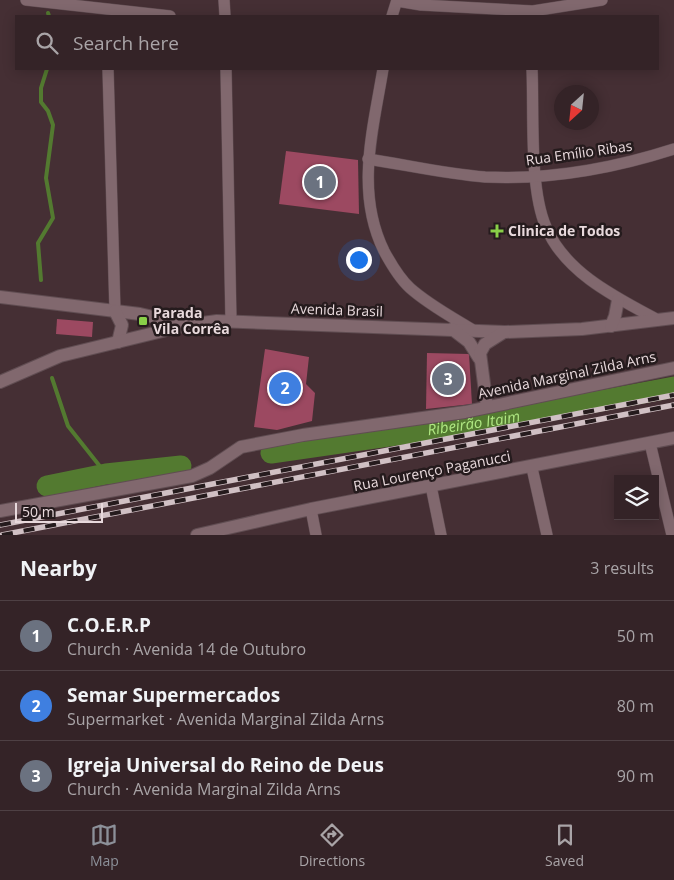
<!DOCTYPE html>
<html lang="en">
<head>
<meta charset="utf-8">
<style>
	:root { --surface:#342327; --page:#3f2f33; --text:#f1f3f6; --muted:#a9a4a7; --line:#4e4044; --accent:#8c9099 }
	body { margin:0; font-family:"Open Sans",sans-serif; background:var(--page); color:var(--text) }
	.controls { position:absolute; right:15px; bottom:15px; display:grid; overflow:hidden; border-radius:0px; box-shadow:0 2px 12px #0003 }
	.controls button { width:45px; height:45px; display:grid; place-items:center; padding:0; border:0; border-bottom:1px solid var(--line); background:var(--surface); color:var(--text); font:25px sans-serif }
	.compass { position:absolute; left:554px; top:85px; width:45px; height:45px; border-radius:50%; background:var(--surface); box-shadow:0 2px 12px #0003; rotate:207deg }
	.scale { position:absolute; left:15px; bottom:12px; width:88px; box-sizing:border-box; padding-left:5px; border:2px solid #e8d9dc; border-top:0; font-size:14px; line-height:18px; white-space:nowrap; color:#e8d9dc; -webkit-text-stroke:4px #251b1d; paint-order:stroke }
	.you { position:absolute; left:358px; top:259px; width:18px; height:18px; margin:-12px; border:4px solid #fff; border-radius:50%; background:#1a73e8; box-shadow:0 0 0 8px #1a73e833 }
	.badge { display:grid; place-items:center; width:32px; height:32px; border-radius:50%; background:var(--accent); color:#fff; font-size:16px; font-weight:700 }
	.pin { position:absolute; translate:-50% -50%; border:2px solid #fff; box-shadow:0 1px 5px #0006 }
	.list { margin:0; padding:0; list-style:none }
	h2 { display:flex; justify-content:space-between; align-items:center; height:65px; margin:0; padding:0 20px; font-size:21px }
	h2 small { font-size:16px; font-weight:400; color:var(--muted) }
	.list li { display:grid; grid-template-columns:32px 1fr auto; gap:15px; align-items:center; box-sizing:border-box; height:70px; padding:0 20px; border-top:1px solid var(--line) }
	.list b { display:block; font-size:19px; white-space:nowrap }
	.list p { margin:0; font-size:16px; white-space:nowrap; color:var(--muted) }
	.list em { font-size:16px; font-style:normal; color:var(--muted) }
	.icon { flex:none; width:28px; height:28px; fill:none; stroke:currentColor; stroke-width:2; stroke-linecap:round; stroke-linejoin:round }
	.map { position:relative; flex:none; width:674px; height:535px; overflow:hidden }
	.search { position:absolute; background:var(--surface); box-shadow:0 2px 12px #0003; left:15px; right:15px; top:15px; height:55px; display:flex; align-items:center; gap:12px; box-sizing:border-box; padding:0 18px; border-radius:0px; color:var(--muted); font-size:19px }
	.sheet { height:275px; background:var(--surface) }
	nav { display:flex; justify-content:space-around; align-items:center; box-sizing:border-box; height:70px; border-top:1px solid var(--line); background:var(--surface); font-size:14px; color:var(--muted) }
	nav a { display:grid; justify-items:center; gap:2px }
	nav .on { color:var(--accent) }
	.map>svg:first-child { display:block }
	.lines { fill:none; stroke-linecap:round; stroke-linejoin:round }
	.stream { stroke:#537a30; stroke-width:4 }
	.river { stroke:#537a30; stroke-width:21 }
	.building { fill:#9c4961 }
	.street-casing { stroke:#604d52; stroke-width:12 }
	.secondary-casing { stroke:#604d52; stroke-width:14 }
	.street { stroke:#81686e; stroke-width:11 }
	.secondary { stroke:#81686e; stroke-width:12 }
	.rail-casing { stroke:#d0c0c4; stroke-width:5.5 }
	.rail { stroke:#251b1d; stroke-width:4; stroke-dasharray:11; stroke-linecap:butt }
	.poi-dot { fill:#89cf48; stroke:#251b1d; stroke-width:2 }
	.labels { text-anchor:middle; stroke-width:5; stroke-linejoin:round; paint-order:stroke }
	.street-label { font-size:14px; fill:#e8d9dc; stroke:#251b1d }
	.poi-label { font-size:14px; font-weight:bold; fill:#e8d9dc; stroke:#251b1d; text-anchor:start }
	.water-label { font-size:15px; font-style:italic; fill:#afe782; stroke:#251b1d }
</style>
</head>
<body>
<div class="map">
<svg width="674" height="535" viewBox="0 0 674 535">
	<rect width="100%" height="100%" fill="#452f34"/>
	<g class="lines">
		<g class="stream">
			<path d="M48,13L49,16"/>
			<path d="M41,280L38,243L53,218L46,178L53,125L48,111L41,102V88L47,69"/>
			<path d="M52,378L68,426L106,474"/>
		</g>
		<g class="river">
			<path id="s1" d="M271,453L499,420L674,387"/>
			<path d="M47,486L106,474L181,466"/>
		</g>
	</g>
	<g class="building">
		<path d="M286,151L358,160L359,214L279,204Z"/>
		<path d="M57,319L93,322L92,337L56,334Z"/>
		<path d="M265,349L309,357L306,384L315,393L312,421L277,430L254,427Z"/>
		<path d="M427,353L469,354L472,404L426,409Z"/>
	</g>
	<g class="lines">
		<defs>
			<g id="street">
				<path d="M26,0L170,16"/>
				<path d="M224,0L225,16"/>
				<path d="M397,1L421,5L533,11L602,0"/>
				<path d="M392,16L397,0"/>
				<path d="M108,69L115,311"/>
				<path d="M226,69L231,321"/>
				<path d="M383,69C373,130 355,192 384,251C391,264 399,278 410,288C429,305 452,317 473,330"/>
				<path d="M532,69C534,113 529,188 546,227C565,273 617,298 658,320"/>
				<path d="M368,159C407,165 446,174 485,177C548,180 615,168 674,149"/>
				<path d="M650,443L672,535"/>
				<path d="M532,468L547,535"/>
				<path d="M431,486L441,535"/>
				<path d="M311,509L316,535"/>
			</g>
			<g id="secondary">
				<path d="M0,297L140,314L188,325L217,321L505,332L582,329L674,318"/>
				<path d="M115,311L122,325L118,342"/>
				<path d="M611,326L615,316L618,300"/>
				<path d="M452,329L469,342L479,358"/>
				<path d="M0,382L60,356L183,326"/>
				<path d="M487,407L480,353L485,344L504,332"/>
				<path d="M0,511L192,476L210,468L241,447L303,435L465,412L674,368"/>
				<path d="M197,535L311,509L674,438"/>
			</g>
		</defs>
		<use href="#street" class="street-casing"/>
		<use href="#secondary" class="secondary-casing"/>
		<use href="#street" class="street"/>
		<use href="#secondary" class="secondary"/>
		<defs>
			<g id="rail">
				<path d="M0,525L674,395"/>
				<path d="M2,535L674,405"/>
			</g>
		</defs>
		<use href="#rail" class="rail-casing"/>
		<use href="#rail" class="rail"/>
	</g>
	<g class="poi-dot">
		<path d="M494.5 223.5h5v5h5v5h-5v5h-5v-5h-5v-5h5z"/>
		<rect x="138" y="316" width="10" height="10" rx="2.5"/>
	</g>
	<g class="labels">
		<g class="street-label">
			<text transform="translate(579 153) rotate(-8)" y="5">Rua Emílio Ribas</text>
			<text transform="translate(337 310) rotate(2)" y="5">Avenida Brasil</text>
			<text transform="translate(567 375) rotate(-12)" y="5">Avenida Marginal Zilda Arns</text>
			<text transform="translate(432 471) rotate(-11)" y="5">Rua Lourenço Paganucci</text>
		</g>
		<g class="poi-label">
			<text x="508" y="236">Clinica de Todos</text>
			<text x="153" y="318">Parada<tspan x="153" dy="16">Vila Corrêa</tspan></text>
		</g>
		<g class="water-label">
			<text dy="5" stroke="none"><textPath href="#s1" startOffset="205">Ribeirão Itaim</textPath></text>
		</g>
	</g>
</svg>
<div class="controls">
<button><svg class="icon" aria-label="layers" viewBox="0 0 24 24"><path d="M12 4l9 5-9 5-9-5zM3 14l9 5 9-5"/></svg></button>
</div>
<svg class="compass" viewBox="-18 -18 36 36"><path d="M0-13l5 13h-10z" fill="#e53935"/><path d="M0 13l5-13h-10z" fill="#a9a4a7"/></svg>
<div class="scale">50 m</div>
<div class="you"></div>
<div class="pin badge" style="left:320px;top:182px;background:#6b7280">1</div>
<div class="pin badge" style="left:285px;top:388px;background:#3f7fe0">2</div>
<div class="pin badge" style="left:448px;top:379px;background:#6b7280">3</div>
<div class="search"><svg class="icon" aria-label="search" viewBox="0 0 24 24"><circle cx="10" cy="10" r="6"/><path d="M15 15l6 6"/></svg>Search here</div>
</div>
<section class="sheet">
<h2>Nearby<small>3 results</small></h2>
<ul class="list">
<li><span class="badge" style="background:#6b7280">1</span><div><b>C.O.E.R.P</b><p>Church · Avenida 14 de Outubro</p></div><em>50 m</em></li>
<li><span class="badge" style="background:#3f7fe0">2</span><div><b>Semar Supermercados</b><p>Supermarket · Avenida Marginal Zilda Arns</p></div><em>80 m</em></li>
<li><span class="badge" style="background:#6b7280">3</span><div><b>Igreja Universal do Reino de Deus</b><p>Church · Avenida Marginal Zilda Arns</p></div><em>90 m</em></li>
</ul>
</section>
<nav>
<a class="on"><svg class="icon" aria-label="map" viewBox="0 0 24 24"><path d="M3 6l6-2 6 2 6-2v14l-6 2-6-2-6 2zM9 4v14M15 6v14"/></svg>Map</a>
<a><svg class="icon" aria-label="directions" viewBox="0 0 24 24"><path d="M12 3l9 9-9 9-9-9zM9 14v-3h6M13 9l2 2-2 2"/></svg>Directions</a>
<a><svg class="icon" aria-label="saved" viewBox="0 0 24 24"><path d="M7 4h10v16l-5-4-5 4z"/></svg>Saved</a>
</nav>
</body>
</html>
